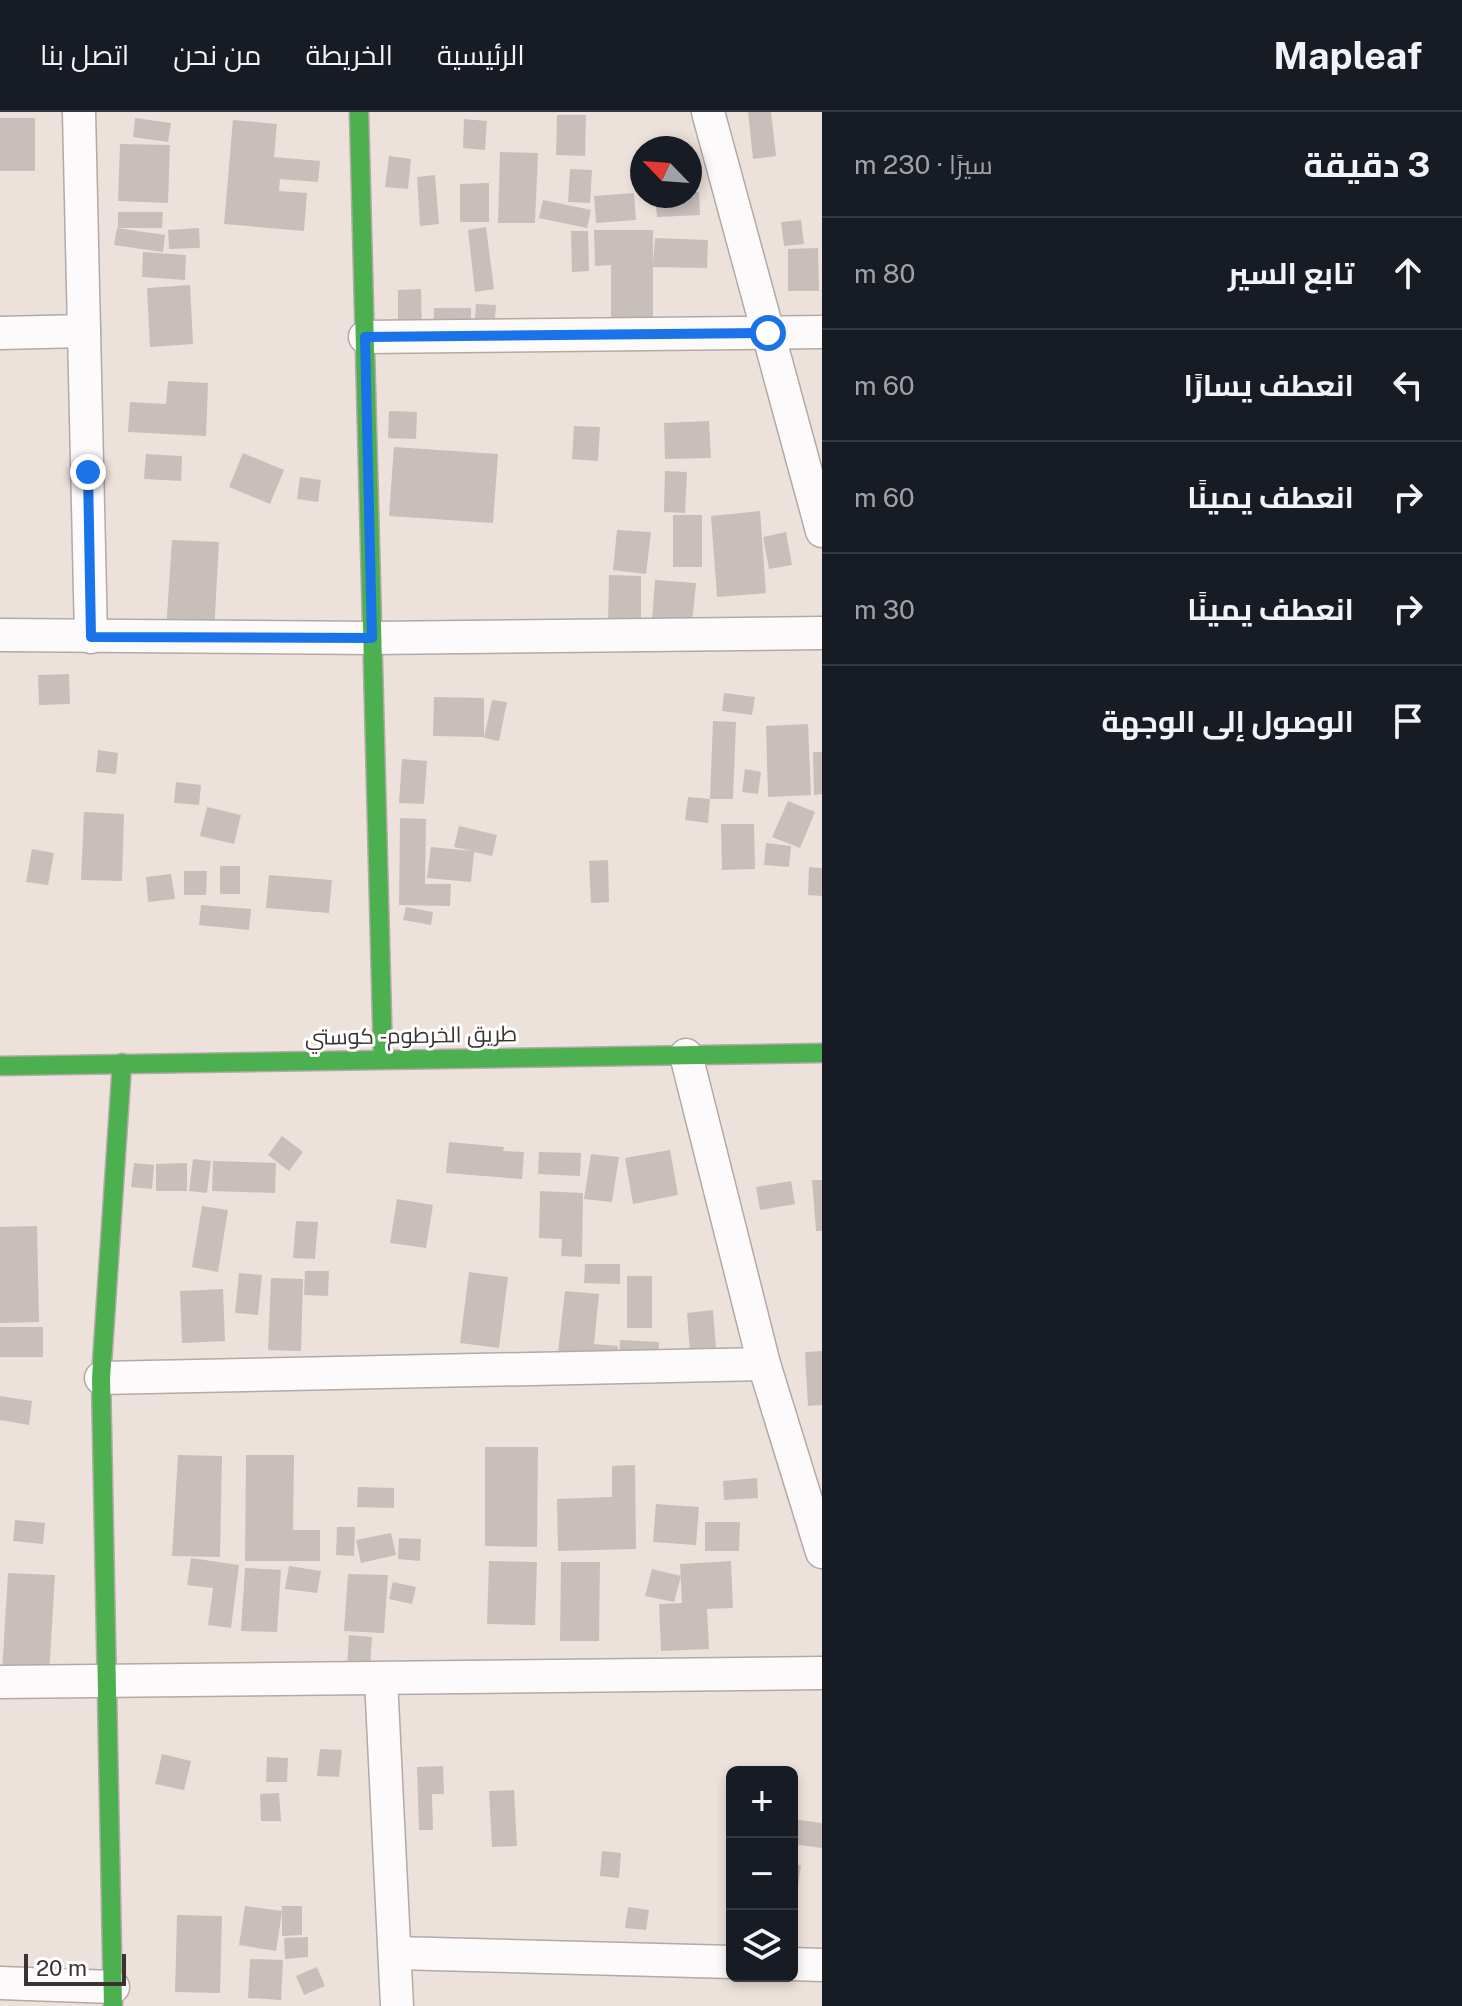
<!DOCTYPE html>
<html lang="ar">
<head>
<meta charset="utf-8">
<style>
	:root { --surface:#171b24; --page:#242831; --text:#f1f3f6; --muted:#9ea1a6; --line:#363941 }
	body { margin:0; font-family:"Public Sans",Cairo,sans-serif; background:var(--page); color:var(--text); direction:rtl }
	.controls { position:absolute; right:24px; bottom:24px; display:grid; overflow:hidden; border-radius:12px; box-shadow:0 4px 12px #0003 }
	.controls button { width:72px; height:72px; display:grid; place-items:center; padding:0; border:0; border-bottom:2px solid var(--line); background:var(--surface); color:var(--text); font:40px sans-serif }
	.compass { position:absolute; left:630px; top:24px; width:72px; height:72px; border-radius:50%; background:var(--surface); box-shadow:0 4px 12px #0003; rotate:295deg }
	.scale { position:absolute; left:24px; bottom:20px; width:102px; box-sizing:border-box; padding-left:8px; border:4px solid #3b332f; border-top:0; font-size:22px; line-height:28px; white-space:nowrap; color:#3b332f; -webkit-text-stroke:6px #fff; paint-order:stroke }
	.stop { position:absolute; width:24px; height:24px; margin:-18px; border:6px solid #1a73e8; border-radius:50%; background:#fff }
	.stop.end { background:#1a73e8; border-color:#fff; box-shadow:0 2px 8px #0008 }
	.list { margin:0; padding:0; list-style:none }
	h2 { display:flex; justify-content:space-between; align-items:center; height:104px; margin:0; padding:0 32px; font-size:34px }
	h2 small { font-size:26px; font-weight:400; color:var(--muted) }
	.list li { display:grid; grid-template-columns:52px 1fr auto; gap:24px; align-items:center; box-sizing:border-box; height:112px; padding:0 32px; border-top:2px solid var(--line) }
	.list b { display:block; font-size:30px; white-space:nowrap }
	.list em { font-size:26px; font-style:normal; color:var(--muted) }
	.icon { flex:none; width:44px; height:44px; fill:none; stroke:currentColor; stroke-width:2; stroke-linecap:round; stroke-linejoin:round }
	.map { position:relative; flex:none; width:822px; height:1894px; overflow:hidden; direction:ltr }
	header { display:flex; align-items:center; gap:48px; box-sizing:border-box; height:112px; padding:0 40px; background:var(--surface); border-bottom:2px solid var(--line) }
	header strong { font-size:38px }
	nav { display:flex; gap:44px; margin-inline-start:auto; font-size:28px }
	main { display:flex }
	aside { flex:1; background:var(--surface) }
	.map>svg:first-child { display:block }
	.building { fill:#c8bfbb }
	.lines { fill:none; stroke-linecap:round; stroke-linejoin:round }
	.street-casing { stroke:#b3a9a5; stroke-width:35 }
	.fast-casing { stroke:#b3a9a5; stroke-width:21 }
	.street { stroke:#fcfafa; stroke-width:32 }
	.fast { stroke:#4caf50; stroke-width:18 }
	.route { stroke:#1a73e8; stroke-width:10 }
	.labels { text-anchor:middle; stroke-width:6; stroke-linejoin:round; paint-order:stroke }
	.street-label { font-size:22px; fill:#3b332f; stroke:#fff }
</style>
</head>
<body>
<header>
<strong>Mapleaf</strong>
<nav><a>الرئيسية</a><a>الخريطة</a><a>من نحن</a><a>اتصل بنا</a></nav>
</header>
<main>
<aside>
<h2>3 دقيقة<small>سيرًا · 230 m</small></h2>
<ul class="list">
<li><svg class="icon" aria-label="ahead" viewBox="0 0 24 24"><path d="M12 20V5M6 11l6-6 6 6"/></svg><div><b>تابع السير</b></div><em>80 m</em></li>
<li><svg class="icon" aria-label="left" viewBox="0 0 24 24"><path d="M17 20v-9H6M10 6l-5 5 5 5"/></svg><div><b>انعطف يسارًا</b></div><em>60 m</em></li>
<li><svg class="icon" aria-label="right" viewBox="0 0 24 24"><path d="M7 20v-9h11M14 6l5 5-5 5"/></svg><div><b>انعطف يمينًا</b></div><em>60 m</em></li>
<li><svg class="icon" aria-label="right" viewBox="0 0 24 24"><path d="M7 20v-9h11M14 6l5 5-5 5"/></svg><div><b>انعطف يمينًا</b></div><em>30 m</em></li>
<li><svg class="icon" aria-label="arrive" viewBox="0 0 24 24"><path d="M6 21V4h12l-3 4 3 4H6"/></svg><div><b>الوصول إلى الوجهة</b></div></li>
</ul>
</aside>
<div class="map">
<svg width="822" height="1894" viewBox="0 0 822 1894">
	<rect width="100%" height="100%" fill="#ede1db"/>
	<g class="building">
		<path d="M748,0H771L776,44L753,47Z"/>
		<path d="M557,3H586L585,44L556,43Z"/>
		<rect x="0" y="6" width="35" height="53"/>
		<path d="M135,6L171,11L168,30L133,25Z"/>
		<path d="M464,7L487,9L485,38L463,36Z"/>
		<path d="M233,8L277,12L274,45L320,49L318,70L280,67L279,79L307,81L304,119L224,112Z"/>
		<path d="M120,32L170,33L168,91L118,89Z"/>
		<path d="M500,40L538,41L535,111H498Z"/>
		<path d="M389,44L411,47L408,77L385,75Z"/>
		<path d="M690,46H696L697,77L690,78Z"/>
		<path d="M570,57L592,58L590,91L568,90Z"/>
		<path d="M435,63L439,112L420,114L417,65Z"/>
		<path d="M489,71V110H460V72Z"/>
		<path d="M690,80H699L700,103L657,105L655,84H690Z"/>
		<path d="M634,81L636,108L596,111L594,84Z"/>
		<path d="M543,88L591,98L587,116L539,106Z"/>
		<path d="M118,100H163L162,116H118Z"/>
		<path d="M801,108L804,132L784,134L781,110Z"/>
		<path d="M486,115L494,177L475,180L468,118Z"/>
		<path d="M117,116L165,123L163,140L114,133Z"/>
		<path d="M199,116L200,136L169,137L168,118Z"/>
		<path d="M594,118H653V152L655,126L708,128L707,156L653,155V209L611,210V153L595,154Z"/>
		<path d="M571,119H588L589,159L572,160Z"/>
		<path d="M818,136L819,179H788V137Z"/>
		<path d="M143,140L186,143L185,168L142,165Z"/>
		<path d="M190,173L193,232L150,235L147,176Z"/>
		<path d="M421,177L422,220H398V178Z"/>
		<path d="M476,192L496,193L494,222L474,220Z"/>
		<path d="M434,196H471V223H433Z"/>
		<path d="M168,269L208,271L206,324L128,320L130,290L166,292Z"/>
		<path d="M389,299L417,300L416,327L388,326Z"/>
		<path d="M709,309L711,346L665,347L664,311Z"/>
		<path d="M574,314L600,315L598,349L572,347Z"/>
		<path d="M394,335L498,342L493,411L389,404Z"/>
		<path d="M243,341L284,358L270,392L229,375Z"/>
		<path d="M146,342L182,344L181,369L144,367Z"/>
		<path d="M665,359L687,360L685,401L664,400Z"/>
		<path d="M300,365L321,368L318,390L297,387Z"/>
		<path d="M760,399L766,481L717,485L711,404Z"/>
		<rect x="673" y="403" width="29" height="52"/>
		<path d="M617,418L651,420L646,462L613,458Z"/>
		<path d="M786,420L792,453L769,457L763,425Z"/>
		<path d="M172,428L219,430L214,520L166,518Z"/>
		<path d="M609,463L641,464V512H608Z"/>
		<path d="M655,468L696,471L692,512L652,508Z"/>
		<path d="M69,562L70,592L39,593L38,563Z"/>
		<path d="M724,581L755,585L752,603L722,599Z"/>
		<path d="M434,585L484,586V625L433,624Z"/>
		<path d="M492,588L507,590L499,629L484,626Z"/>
		<path d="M713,609L736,610L733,687H710Z"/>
		<path d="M808,612L811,683L768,685L766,614Z"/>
		<path d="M98,638L118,641L116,662L96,660Z"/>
		<path d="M813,640H822V682L814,683Z"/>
		<path d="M402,647L427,649L424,692L399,691Z"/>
		<path d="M745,657L761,660L758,682L742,680Z"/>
		<path d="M176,670L201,673L199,693L174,691Z"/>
		<path d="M688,685L710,687L708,711L685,708Z"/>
		<path d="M788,689L815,700L800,736L772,725Z"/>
		<path d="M207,695L241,703L234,732L200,724Z"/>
		<path d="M84,700L124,702L122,769L81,768Z"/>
		<path d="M400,706L426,707L425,772H451L450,794L399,793Z"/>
		<path d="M721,712H754L755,757L722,758Z"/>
		<path d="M459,714L497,723L492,744L474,740L471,770L427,766L431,735L473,739L454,735Z"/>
		<path d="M766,731L791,734L789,755L764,753Z"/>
		<path d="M32,737L54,741L48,773L26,770Z"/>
		<path d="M608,748L609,790L591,791L589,749Z"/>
		<rect x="220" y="754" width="20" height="28"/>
		<path d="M809,755L822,756V784L808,783Z"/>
		<path d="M184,759H207L206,783H184Z"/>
		<path d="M171,762L175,787L148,790L146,765Z"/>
		<path d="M269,763L332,768L329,801L266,796Z"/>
		<path d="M201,793L251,797L249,818L199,813Z"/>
		<path d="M406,795L433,800L431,813L403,808Z"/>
		<path d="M282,1024L303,1040L289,1059L268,1043Z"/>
		<path d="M449,1030L504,1035L503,1039L524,1040L522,1067L446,1061Z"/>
		<path d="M670,1038L678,1083L633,1092L625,1046Z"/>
		<path d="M539,1040L581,1041L580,1064L538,1062Z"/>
		<path d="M591,1042L619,1045L612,1090L584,1087Z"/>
		<path d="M193,1047L211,1049L207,1081L189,1079Z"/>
		<path d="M213,1049L276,1051L275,1081L212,1079Z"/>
		<path d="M134,1051L154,1053L152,1077L131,1075Z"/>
		<path d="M187,1051V1079H156V1052Z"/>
		<path d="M812,1068H822V1119H816Z"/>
		<path d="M791,1069L795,1092L760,1098L756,1075Z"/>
		<path d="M540,1079L583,1081L582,1145L561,1144L562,1127L539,1126Z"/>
		<path d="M397,1087L433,1093L426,1136L390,1131Z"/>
		<path d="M202,1094L228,1098L218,1160L192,1155Z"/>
		<path d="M296,1109L318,1110L315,1147L293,1146Z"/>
		<path d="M37,1114L39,1210L0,1211V1115Z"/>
		<path d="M585,1152H620V1172L584,1171Z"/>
		<path d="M305,1159H329L328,1184L304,1183Z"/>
		<path d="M469,1160L508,1165L499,1236L460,1231Z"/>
		<path d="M239,1161L262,1163L258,1203L235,1201Z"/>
		<rect x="627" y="1164" width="25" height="52"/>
		<path d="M271,1166L303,1167L301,1239L268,1238Z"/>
		<path d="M223,1177L225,1229L182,1231L180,1179Z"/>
		<path d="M565,1179L599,1182L594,1232L618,1234L615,1255L557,1249Z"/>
		<path d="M713,1198L717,1249L691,1252L687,1201Z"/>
		<rect x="0" y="1215" width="43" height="30"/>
		<path d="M620,1228L659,1230L658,1255L619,1253Z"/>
		<path d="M822,1239V1293L808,1294L805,1240Z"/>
		<path d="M0,1284L32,1289L29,1313L0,1308Z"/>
		<path d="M485,1335H538L537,1435L485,1434Z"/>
		<path d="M178,1343L222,1344L220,1445L172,1444Z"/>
		<path d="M246,1343H294L293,1418H320V1449H245Z"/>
		<path d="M635,1353L636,1437L558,1439L557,1387L612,1385V1354Z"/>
		<path d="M757,1366L758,1386L724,1388L723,1369Z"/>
		<path d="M358,1375L394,1376V1396L357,1395Z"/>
		<path d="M656,1392L699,1395L696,1433L653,1430Z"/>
		<path d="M15,1408L45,1411L43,1432L13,1429Z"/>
		<path d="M705,1410H740L739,1439H705Z"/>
		<path d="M337,1415H355L354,1444L336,1443Z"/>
		<path d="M391,1421L396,1443L361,1451L356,1428Z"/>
		<path d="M399,1426L421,1427L420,1449L398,1447Z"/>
		<path d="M191,1446L239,1453L231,1516L208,1513L213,1476L187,1473Z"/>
		<path d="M489,1449L537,1450L535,1513L487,1512Z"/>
		<path d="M731,1449L733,1496L707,1497L709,1537L661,1539L659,1492L682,1491L680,1452Z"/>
		<path d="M561,1450H600L599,1529H560Z"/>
		<path d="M289,1454L321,1459L317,1481L285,1477Z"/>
		<path d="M245,1456L281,1458L277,1520L241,1519Z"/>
		<path d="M652,1457L681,1464L674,1490L645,1484Z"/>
		<path d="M8,1461L55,1463L49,1563L2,1561Z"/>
		<path d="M348,1462L388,1463L384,1521L344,1519Z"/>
		<path d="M393,1470L416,1475L412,1492L389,1487Z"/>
		<path d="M349,1523L372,1525L370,1557L347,1555Z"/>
		<path d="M320,1637L342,1638L339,1665L317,1664Z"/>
		<path d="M162,1642L191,1649L184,1678L155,1672Z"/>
		<path d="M267,1645L288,1646L287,1670H266Z"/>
		<path d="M443,1654L444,1682H432L433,1718H419L417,1655Z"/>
		<path d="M514,1678L517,1734L492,1735L489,1679Z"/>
		<path d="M279,1681L281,1709H261L260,1682Z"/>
		<path d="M792,1707L822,1711V1736L792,1732Z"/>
		<path d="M602,1739L621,1741L619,1766L600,1764Z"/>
		<path d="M792,1752L801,1753L797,1781L792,1780Z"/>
		<path d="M245,1794L282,1799V1794H302V1823L282,1824V1800L276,1839L239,1833Z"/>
		<path d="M628,1795L649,1798L646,1818L625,1816Z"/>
		<path d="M177,1803L222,1804L220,1881L175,1880Z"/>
		<path d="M308,1825V1845L285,1847L284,1826Z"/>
		<path d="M250,1847L283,1848L281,1888L248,1886Z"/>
		<path d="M317,1855L325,1874L304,1883L296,1864Z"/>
	</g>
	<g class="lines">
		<defs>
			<g id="street">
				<path d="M79,0L91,525"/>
				<path d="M708,0L822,419"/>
				<path d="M0,221L84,219"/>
				<path d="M365,225L822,220"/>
				<path d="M0,523L372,526L822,521"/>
				<path d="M686,943L764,1252L822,1440"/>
				<path d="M101,1266L764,1252"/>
				<path d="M381,1567L397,1894"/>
				<path d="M0,1570L822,1561"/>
				<path d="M395,1841L732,1850"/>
				<path d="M792,1852L822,1853"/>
				<path d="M0,1871L113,1875"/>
			</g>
			<g id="fast">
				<path d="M359,0L383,947"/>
				<path d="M0,954L822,941"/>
				<path d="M113,1894L101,1266L122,951"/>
			</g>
		</defs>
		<use href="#street" class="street-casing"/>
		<use href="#fast" class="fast-casing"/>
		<use href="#street" class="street"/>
		<use href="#fast" class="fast"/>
	</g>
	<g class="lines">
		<path class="route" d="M88,360L91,525L372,526L365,225L768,221"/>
	</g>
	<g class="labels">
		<g class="street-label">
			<text transform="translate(411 923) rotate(-1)" y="8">طريق الخرطوم - كوستي</text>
		</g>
	</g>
</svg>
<div class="controls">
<button>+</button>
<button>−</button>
<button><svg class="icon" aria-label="layers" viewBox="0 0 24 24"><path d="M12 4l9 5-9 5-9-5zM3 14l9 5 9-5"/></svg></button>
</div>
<svg class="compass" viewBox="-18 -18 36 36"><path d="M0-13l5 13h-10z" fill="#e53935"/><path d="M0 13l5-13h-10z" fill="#9ea1a6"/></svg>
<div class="scale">20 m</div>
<div class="stop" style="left:768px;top:221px"></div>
<div class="stop end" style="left:88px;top:360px"></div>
</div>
</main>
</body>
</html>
